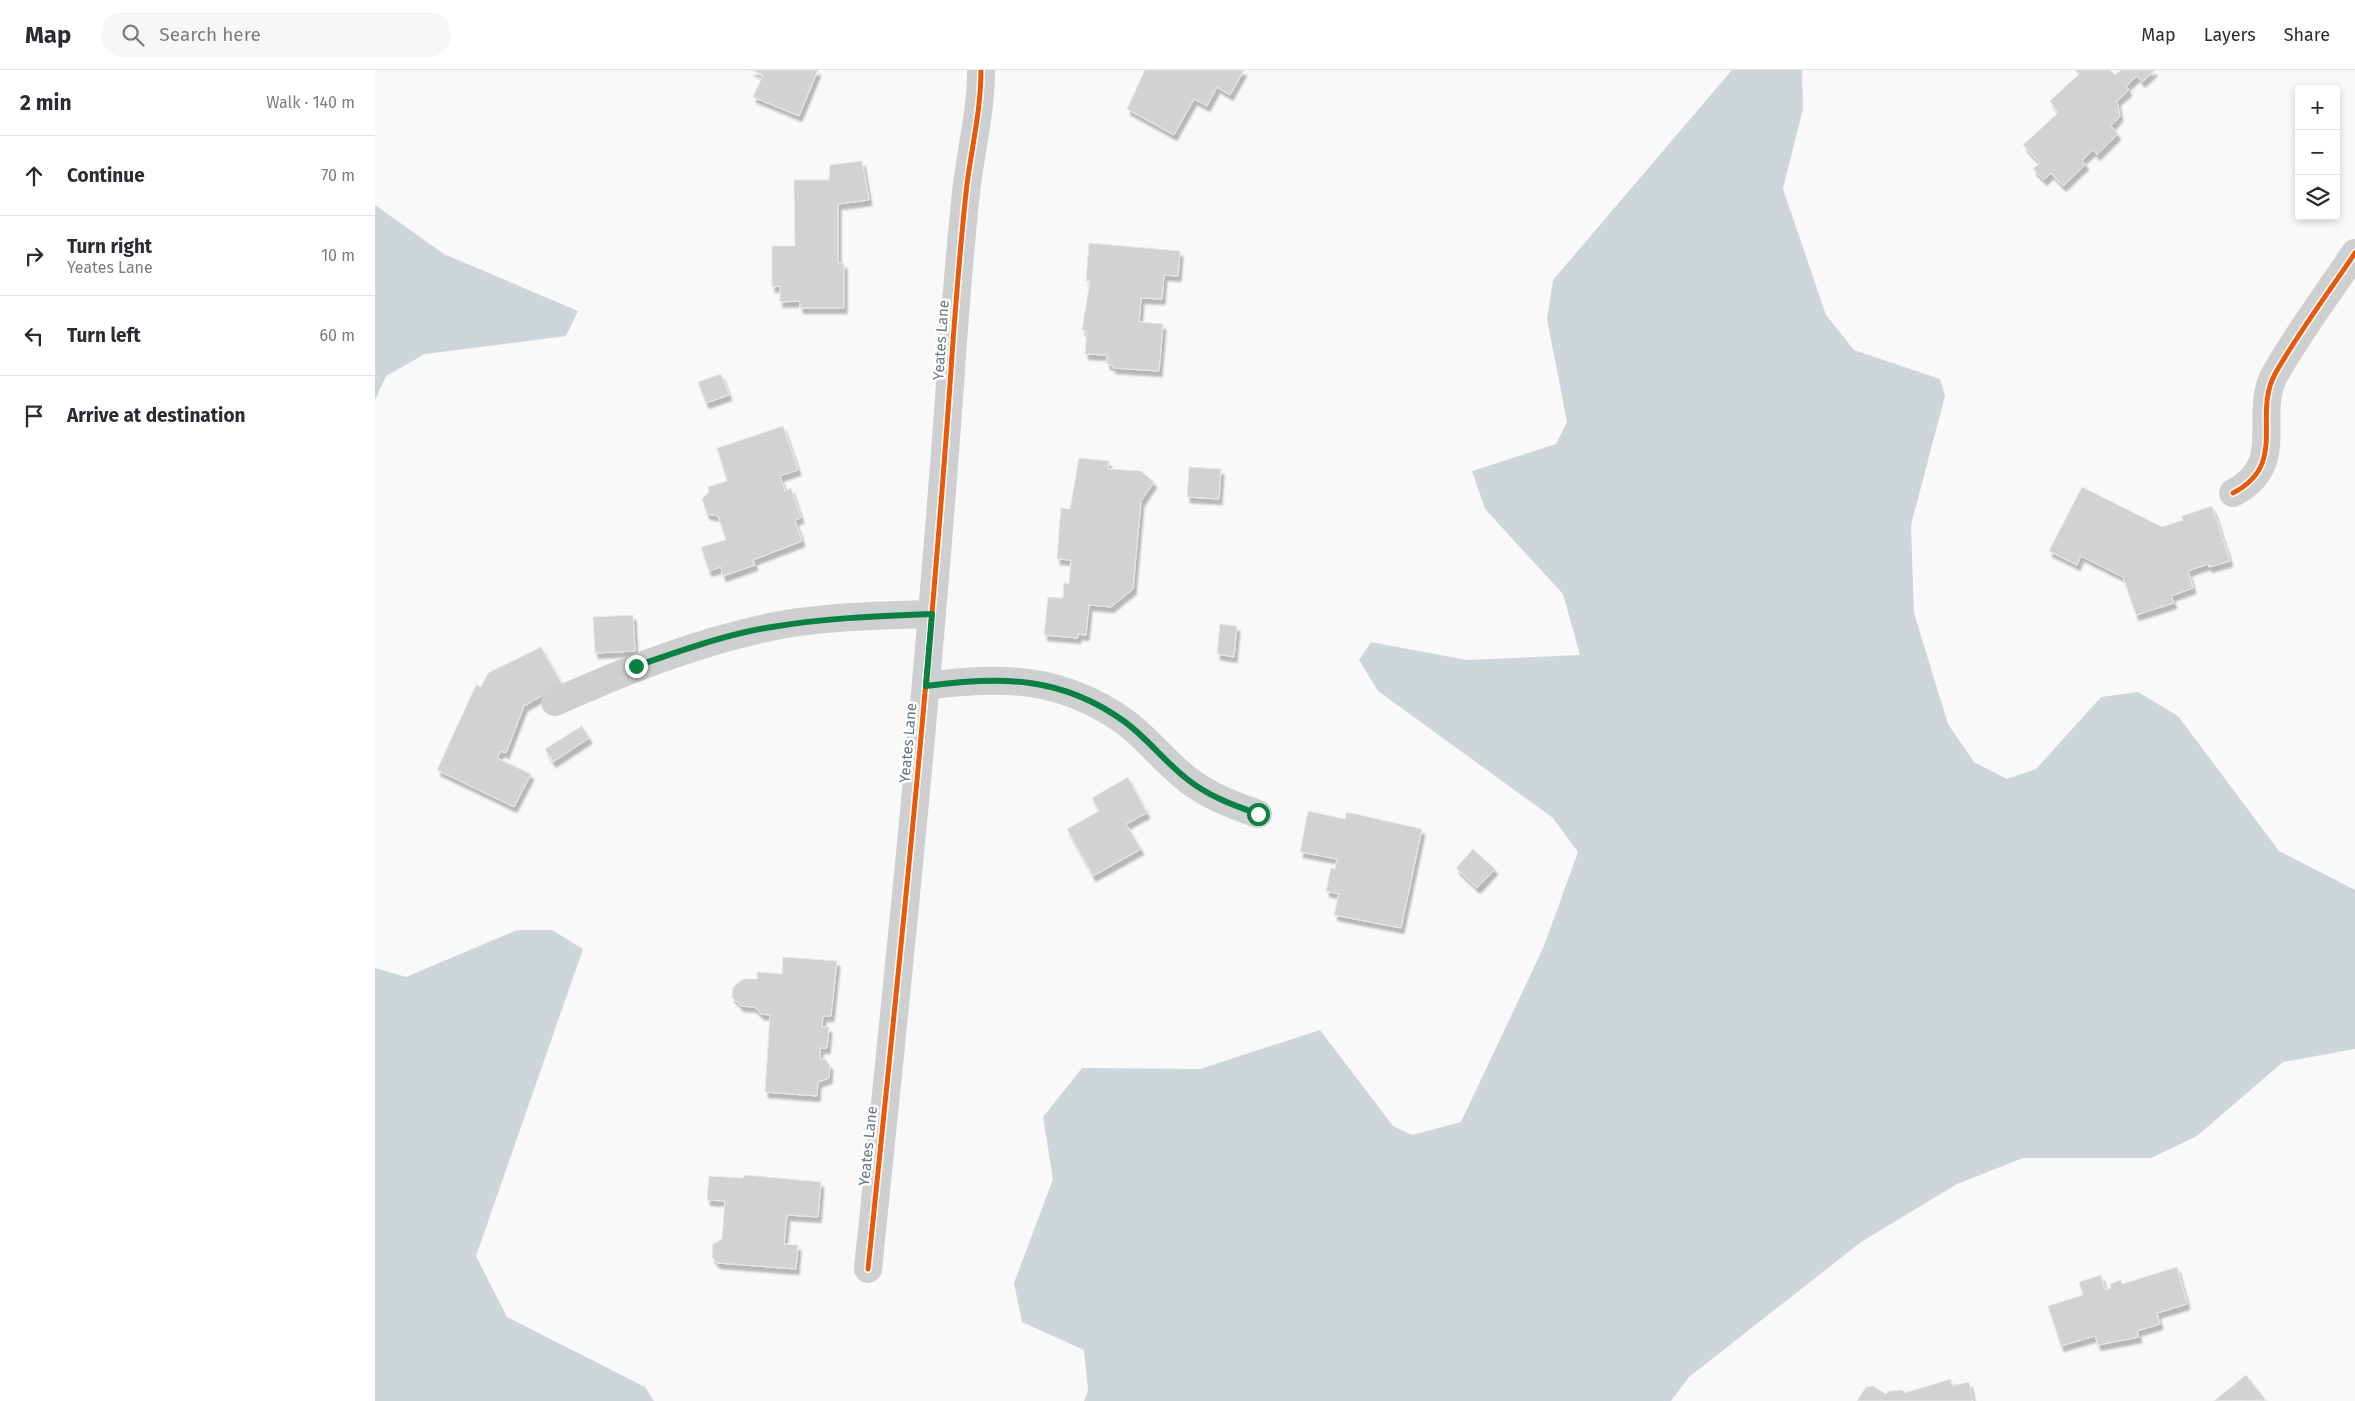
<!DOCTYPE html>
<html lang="en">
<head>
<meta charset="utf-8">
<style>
	:root { --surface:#fff; --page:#f7f7f7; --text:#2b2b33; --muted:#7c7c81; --line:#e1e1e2 }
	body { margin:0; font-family:"Fira Sans",sans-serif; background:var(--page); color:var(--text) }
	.controls { position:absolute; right:15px; top:15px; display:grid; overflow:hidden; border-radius:5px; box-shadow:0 2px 8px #0003 }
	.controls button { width:45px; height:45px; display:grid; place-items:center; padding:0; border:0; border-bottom:1px solid var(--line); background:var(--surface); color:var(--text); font:25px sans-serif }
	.stop { position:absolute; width:15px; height:15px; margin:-11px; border:4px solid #0b8043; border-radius:50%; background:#fff }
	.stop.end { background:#0b8043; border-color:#fff; box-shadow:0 1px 5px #0008 }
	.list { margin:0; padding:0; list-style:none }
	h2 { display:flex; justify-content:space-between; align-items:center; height:65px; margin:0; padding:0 20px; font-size:21px }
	h2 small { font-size:16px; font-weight:400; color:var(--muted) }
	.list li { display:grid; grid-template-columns:32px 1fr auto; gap:15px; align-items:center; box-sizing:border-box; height:80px; padding:0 20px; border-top:1px solid var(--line) }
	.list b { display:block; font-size:19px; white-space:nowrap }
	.list p { margin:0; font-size:16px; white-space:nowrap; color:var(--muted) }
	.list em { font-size:16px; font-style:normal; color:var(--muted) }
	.icon { flex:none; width:28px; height:28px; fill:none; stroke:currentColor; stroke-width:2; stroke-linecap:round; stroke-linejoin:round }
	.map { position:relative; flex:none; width:1980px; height:1331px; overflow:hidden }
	header { display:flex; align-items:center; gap:30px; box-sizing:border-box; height:70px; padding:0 25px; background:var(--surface); border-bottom:1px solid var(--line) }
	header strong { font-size:24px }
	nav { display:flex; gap:28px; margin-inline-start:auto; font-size:18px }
	.search { width:350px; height:45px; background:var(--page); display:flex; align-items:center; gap:12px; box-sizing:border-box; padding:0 18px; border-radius:28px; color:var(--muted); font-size:19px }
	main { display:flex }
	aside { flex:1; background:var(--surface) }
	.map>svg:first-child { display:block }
	.water { fill:#ced6d9 }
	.building { fill:#d0d2d3; stroke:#e8e8e8; filter:url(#shadow) }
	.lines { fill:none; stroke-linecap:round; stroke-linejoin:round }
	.minor { stroke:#cecfd0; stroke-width:28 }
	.cycleway-casing { stroke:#fff; stroke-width:8 }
	.cycleway { stroke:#e8590c; stroke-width:5 }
	.route { stroke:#0b8043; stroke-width:6 }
	.labels { text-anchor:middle; stroke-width:5; stroke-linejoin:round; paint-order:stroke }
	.street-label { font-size:15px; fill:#657683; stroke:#fff }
</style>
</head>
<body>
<header>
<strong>Map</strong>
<div class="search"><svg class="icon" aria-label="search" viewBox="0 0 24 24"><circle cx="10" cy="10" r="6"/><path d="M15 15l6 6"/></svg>Search here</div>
<nav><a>Map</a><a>Layers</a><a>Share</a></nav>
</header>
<main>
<aside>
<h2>2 min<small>Walk · 140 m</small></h2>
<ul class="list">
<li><svg class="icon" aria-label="ahead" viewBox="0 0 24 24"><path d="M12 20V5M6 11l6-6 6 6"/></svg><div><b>Continue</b></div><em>70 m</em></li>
<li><svg class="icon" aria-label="right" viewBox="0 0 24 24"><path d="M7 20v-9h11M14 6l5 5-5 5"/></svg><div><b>Turn right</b><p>Yeates Lane</p></div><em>10 m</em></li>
<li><svg class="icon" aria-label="left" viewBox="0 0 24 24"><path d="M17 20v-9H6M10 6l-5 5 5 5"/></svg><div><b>Turn left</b></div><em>60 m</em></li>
<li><svg class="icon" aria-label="arrive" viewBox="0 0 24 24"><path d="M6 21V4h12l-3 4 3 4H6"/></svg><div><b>Arrive at destination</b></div></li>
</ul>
</aside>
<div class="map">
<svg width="1980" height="1331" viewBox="0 0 1980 1331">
	<defs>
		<filter id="shadow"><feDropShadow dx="3" dy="5.5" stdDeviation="1" flood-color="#0004"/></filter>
	</defs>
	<rect width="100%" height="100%" fill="#f9f9f9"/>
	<g class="water">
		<path d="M1357,0H1427L1428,39L1408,119L1451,245L1479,280L1565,309L1570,326L1536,455L1539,543L1573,654L1599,692L1632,709L1661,699L1726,627L1763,622L1803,646L1904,781L1980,820V979L1908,992L1822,1066L1776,1088H1648L1582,1114L1486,1172L1314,1307L1296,1331H709L713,1320L709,1280L647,1252L639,1213L678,1109L668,1047L707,998L825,999L945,960L1018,1056L1037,1065L1086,1052L1169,876L1203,782L1178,748L1003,621L984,590L996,572L1092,590L1205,585L1188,524L1110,439L1097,401L1181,374L1192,352L1172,249L1178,210Z"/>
		<path d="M0,135L69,184L203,241L191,266L50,284L11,306L0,330Z"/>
		<path d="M142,860H177L208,879L101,1186L132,1247L270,1317L279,1331H0V898L31,907Z"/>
	</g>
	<g class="building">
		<path d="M376,0H443L424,46L378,27L388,5Z"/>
		<path d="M770,0H869L855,25L842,17L832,36L819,29L799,65L752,39Z"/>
		<path d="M1700,0H1735L1740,5L1746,0H1780L1767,12L1762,6L1751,16L1754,20L1742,31L1745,46L1736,56L1743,64L1722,85L1718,80L1707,90L1711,94L1688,116L1676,103L1669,110L1658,99L1665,93L1648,75L1683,43L1675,31L1704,4Z"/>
		<path d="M487,91L494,130L463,134V193H469V238H425V231L405,232V216L397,217V176H420L419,110H454L455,95Z"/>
		<path d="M714,173L805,181L803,206L789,205L787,229L766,228L764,252L788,254L784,301L738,298L737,295L732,294V285L710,284L712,261L707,260L715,211H711Z"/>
		<path d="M346,304L354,325L331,333L323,312Z"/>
		<path d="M408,356L423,400L405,406L410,421L416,418L426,448L420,450L427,471L378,490L380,495L348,506L346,497L334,501L326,477L351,470L343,446L332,444L327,429L334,422L333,417L352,411L342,378Z"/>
		<path d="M704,388L734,391L733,399L766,401L779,412L766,431L758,519L736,537L714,535L711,565L703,564V568L669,565L673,527L688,528L689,513L694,514L696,490L682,489L684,460L686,438L695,439Z"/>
		<path d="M814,397L846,399L844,429L812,427Z"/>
		<path d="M1707,417L1787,457L1808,450L1807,446L1837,436L1855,491L1834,497L1833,494L1813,501L1818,518L1796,526L1799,533L1761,545L1748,507L1706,486L1702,495L1674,481Z"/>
		<path d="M258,545L260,581L220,583L218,547Z"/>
		<path d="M845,554L862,556L859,587L842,584Z"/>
		<path d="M166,577L187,614L149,636L131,683L126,681L122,688L156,704L139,737L62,700L101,615L106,617L113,603Z"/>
		<path d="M207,656L214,668L178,692L170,679Z"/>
		<path d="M753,707L772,743L751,754L766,779L718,806L692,759L724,741L717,728Z"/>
		<path d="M933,741L970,749L971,743H976L1047,759L1026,858L959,845L964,824L951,821L956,798L960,799L962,789L925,782Z"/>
		<path d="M1098,779L1120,799L1102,818L1081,798Z"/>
		<path d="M408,887L462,891L456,946H448L447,957H454L452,978H445V989H450L455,995L454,1008L443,1012L442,1026L390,1022L395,945L386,944L379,937L366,936L357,927L358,917L368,909H382V902L407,904Z"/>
		<path d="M369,1105L446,1112L443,1147L412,1145L409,1174L423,1175L421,1199L342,1193L337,1187L338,1174L347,1169L350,1131L332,1130L334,1106L368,1108Z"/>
		<path d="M1802,1197L1812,1234L1782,1243L1785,1254L1762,1261L1764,1267L1723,1275L1720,1266L1686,1276L1673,1236L1708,1225L1704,1212L1726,1205L1730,1220L1736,1218L1735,1214L1746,1210L1747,1214Z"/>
		<path d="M1871,1305L1891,1330L1839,1331Z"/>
		<path d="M1576,1309L1577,1316L1594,1312L1598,1331H1482L1491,1317L1498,1316L1511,1324L1514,1321L1528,1320L1529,1323Z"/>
	</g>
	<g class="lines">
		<g class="minor">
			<path d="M1858,423C1914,394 1877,346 1900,304C1923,263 1954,222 1980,183"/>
			<path d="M551,616C626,606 686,606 750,652C773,669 790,692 812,709C833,726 858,735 883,744"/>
			<path d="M180,632C250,601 319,573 395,557C448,546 503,546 557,544"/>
			<path d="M493,1199C525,890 557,581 578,271C582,219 586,166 592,114C597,76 606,39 606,0"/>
		</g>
		<defs>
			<g id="cycleway">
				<path d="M1858,423C1914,394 1877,346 1900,304C1923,263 1954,222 1980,183"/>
				<path d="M493,1199C525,890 557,581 578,271C582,219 586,166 592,114C597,76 606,39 606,0"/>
			</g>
		</defs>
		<use href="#cycleway" class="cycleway-casing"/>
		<use href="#cycleway" class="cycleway"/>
	</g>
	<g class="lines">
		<path class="route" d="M261,596C306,581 351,564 397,557C450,548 503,546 557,544L551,616C626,606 687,606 750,652C773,669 790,692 812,709C833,726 858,735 883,744"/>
	</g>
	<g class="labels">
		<g class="street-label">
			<text transform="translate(566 270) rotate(-86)" y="5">Yeates Lane</text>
			<text transform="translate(533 673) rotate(-85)" y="5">Yeates Lane</text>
			<text transform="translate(493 1076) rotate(-84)" y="5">Yeates Lane</text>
		</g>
	</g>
</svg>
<div class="controls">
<button>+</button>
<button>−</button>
<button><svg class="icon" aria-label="layers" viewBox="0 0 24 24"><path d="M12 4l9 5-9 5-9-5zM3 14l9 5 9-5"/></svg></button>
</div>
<div class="stop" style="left:883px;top:744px"></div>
<div class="stop end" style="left:261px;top:596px"></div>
</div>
</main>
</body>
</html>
